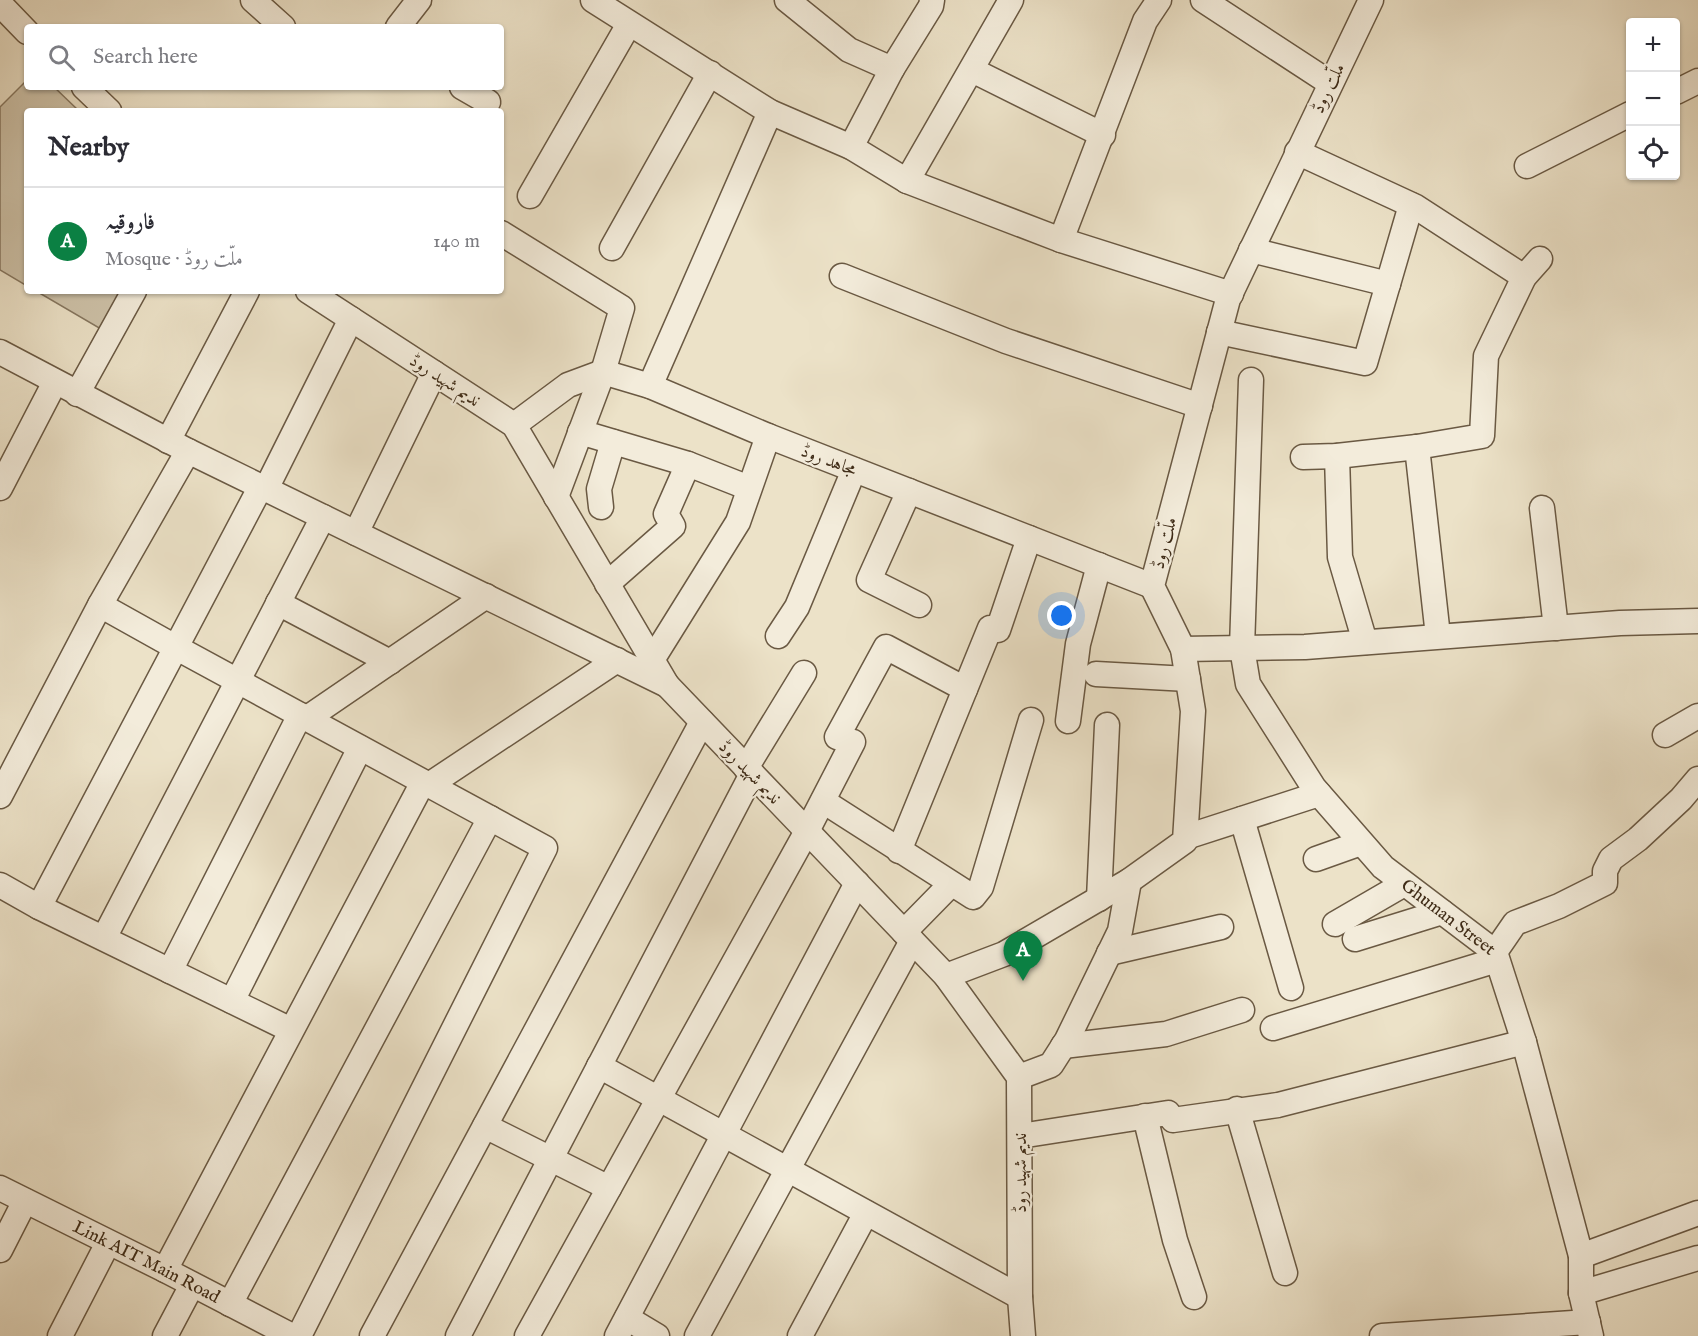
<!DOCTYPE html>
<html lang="en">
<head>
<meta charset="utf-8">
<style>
	:root { --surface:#fff; --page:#f7f7f7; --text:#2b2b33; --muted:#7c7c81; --line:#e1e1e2; --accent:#0b8043 }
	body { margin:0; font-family:"IM FELL English",Amiri,serif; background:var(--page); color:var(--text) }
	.controls { position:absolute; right:18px; top:18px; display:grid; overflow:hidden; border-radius:6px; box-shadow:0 2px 4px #0004 }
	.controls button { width:54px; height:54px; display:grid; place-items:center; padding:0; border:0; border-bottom:2px solid var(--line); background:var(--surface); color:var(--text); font:30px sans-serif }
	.you { position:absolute; left:1062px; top:616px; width:21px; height:21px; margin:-15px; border:4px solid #fff; border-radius:50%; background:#1a73e8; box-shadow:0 0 0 9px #1a73e833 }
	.badge { display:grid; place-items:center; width:39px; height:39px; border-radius:50%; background:var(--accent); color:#fff; font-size:20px; font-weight:700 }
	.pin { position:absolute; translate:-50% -50px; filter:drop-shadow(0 2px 3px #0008) }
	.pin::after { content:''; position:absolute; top:32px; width:21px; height:18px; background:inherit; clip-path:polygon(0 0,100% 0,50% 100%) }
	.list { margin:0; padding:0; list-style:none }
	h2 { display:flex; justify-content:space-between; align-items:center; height:78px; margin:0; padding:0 24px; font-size:26px }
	h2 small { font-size:20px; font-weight:400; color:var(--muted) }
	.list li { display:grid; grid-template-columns:39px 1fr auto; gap:18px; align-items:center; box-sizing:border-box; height:108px; padding:0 24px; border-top:2px solid var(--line) }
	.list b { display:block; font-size:22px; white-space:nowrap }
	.list p { margin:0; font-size:20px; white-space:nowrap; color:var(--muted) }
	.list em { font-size:20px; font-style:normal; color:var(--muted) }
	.icon { flex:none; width:33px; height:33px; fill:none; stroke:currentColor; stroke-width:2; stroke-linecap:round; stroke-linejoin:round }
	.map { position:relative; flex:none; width:1698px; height:1336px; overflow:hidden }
	.search { position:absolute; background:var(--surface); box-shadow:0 2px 4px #0004; left:24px; top:24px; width:480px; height:66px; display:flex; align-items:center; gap:15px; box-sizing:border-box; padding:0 21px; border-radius:6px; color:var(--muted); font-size:22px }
	.panel { position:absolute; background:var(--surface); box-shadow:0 2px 4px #0004; left:24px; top:108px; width:480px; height:186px; border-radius:6px }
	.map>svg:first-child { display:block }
	.green { fill:#cec3aa; stroke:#867760; stroke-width:1.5 }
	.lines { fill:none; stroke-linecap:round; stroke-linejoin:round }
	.minor-casing { stroke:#6a5943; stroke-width:27 }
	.minor { stroke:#f3ecdb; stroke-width:24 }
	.labels { text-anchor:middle; stroke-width:4.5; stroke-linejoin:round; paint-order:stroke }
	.street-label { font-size:18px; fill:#3e2b17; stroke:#f3ecdb }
</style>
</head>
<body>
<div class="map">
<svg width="1698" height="1336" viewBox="0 0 1698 1336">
	<rect width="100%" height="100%" fill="#ece2c8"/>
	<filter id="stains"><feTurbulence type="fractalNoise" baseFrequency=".00333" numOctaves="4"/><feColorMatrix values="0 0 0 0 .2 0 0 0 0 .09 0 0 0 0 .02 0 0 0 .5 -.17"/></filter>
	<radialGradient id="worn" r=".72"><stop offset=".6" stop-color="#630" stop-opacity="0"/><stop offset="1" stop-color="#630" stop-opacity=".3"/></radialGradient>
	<g class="green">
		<path d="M27,80V87H54L79,111H27V286L0,270V107Z"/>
		<path d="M36,291H132L106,332Z"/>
	</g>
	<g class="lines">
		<defs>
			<g id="minor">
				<path d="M253,0L283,27"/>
				<path d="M593,0L770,112L851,147L907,181L1061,240L1231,294"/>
				<path d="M787,0L849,50L892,69L931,6L932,0"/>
				<path d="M1203,0L1330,83"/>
				<path d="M0,4L27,32"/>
				<path d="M398,27L419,0"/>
				<path d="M972,70L1103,135"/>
				<path d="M84,87L109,111"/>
				<path d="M462,87L488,102"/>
				<path d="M1676,92L1698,81"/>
				<path d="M851,147L892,69"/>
				<path d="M1297,152L1416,207L1524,277"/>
				<path d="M1527,166L1630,114"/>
				<path d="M907,181L1011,0"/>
				<path d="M530,196L629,24"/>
				<path d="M501,233L622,308L603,372L556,497"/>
				<path d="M1061,240L1145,21L1159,0"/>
				<path d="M612,248L710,73"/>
				<path d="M1251,250L1388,284"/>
				<path d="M842,276L1006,341L1200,406"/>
				<path d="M308,291L514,425L667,685L946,976L1019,1077L1020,1297L1023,1336"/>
				<path d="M1219,332L1365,363L1411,205"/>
				<path d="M0,352L188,451L667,685"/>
				<path id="s1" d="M1251,380L1242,648L1248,684L1314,788L1383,867L1495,952L1524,1042L1581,1256V1293L1591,1336"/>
				<path d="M650,386L770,112"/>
				<path d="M77,394L134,291"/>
				<path d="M514,425L568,385L603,372L650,386L768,436L1152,586"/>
				<path d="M580,432L688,464L749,488"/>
				<path d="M168,441L247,291"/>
				<path d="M1417,447L1438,636"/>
				<path d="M1337,456L1340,557L1365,642"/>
				<path d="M1303,457L1337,456L1417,447L1482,436L1486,356L1524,277L1540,259"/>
				<path d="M0,488L55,382"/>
				<path d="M266,489L351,319"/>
				<path d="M909,491L869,580L919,605"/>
				<path d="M601,507L599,489L613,442"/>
				<path d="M1542,508L1556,628"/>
				<path d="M356,533L434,373"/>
				<path d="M607,584L673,526L666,514L688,464"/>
				<path d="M278,603L390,662"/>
				<path d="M100,605L177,648L545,848L299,1336"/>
				<path d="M778,636L797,607L854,470"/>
				<path d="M1183,649L1305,647L1620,623L1698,621"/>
				<path d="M652,660L738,522L768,436"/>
				<path d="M1096,674L1188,679"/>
				<path d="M306,719L486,596"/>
				<path d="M1068,721L1078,644L1099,565"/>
				<path d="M1665,735L1698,716"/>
				<path d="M746,768L804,673"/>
				<path d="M429,785L617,660"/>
				<path d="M0,796L100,605L188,451"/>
				<path d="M823,801L973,897L981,887L1031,720"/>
				<path d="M1242,819L1291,988"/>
				<path d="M1186,837L1319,794"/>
				<path d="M899,851L990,628L998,630L1029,538"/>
				<path d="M1316,859L1361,843"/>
				<path d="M0,885L39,907L291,1030"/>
				<path d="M1099,899L1107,725"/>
				<path d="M39,907L261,486"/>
				<path d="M1335,924L1404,884"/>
				<path d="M904,932L951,884"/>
				<path d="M104,938L323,517"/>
				<path d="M1355,939L1442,912"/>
				<path d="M1495,952L1515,923L1559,906L1605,883V871L1611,859L1638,839L1681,799L1698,779"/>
				<path d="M1109,953L1221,927"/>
				<path d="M170,971L300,715"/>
				<path d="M946,976L1004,954L1129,881L1185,841L1193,711L1183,649L1152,586L1228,299L1371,0"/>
				<path d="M232,1001L360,748"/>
				<path d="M1273,1028L1497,960"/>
				<path d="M1063,1046L1166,1034L1242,1010"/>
				<path d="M599,1066L1020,1297"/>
				<path d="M1019,1077L1051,1065L1067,1040L1120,931L1129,881"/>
				<path d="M1237,1109L1285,1273"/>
				<path d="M1145,1116L1175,1240L1194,1297"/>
				<path d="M485,1126L609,1188"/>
				<path d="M1020,1136L1168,1113L1173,1120L1278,1105L1524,1042"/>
				<path id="s2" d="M0,1188L165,1270L292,1336"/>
				<path d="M0,1250L25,1201"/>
				<path d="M1581,1256L1698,1213"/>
				<path d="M165,1270L423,782"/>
				<path d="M1581,1293L1698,1258"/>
				<path d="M230,1304L490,818"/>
				<path d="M627,1318L657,1336"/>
				<path d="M60,1336L108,1243"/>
				<path d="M165,1336L192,1285"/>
				<path d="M372,1336L702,722"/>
				<path d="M458,1336L752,774"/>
				<path d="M527,1336L807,831L853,742L837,737L886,647L965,689"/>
				<path d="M617,1336L857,883"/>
				<path d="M697,1336L912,941"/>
				<path d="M800,1336L866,1213"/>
				<path d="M1382,1336L1588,1322"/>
			</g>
		</defs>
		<use href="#minor" class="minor-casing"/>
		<use href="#minor" class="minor"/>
	</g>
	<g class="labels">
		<g class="street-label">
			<text transform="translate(1328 88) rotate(-64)" y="6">ملّت روڈ</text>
			<text transform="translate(445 380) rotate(33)" y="6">ندیم شہید روڈ</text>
			<text transform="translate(829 460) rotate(21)" y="6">مجاہد روڈ</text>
			<text transform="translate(1164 543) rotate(-75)" y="6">ملّت روڈ</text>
			<text transform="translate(750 772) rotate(46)" y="6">ندیم شہید روڈ</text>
			<text dy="6" stroke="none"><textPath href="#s1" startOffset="615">Ghuman Street</textPath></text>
			<text transform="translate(1020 1173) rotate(-90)" y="6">ندیم شہید روڈ</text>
			<text dy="6" stroke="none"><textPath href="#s2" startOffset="164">Link AIT Main Road</textPath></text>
		</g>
	</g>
	<rect width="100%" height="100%" filter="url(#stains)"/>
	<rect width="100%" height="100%" fill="url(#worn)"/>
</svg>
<div class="controls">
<button>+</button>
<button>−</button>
<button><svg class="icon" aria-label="locate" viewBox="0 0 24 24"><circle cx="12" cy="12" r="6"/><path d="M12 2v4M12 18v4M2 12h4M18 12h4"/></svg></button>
</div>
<div class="you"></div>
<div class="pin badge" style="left:1023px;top:981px">A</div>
<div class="search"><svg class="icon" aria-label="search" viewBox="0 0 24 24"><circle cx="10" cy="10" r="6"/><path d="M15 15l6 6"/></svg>Search here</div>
<section class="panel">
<h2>Nearby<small></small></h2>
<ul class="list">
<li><span class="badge">A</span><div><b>فاروقیہ</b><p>Mosque · ملّت روڈ</p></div><em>140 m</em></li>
</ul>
</section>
</div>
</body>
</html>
